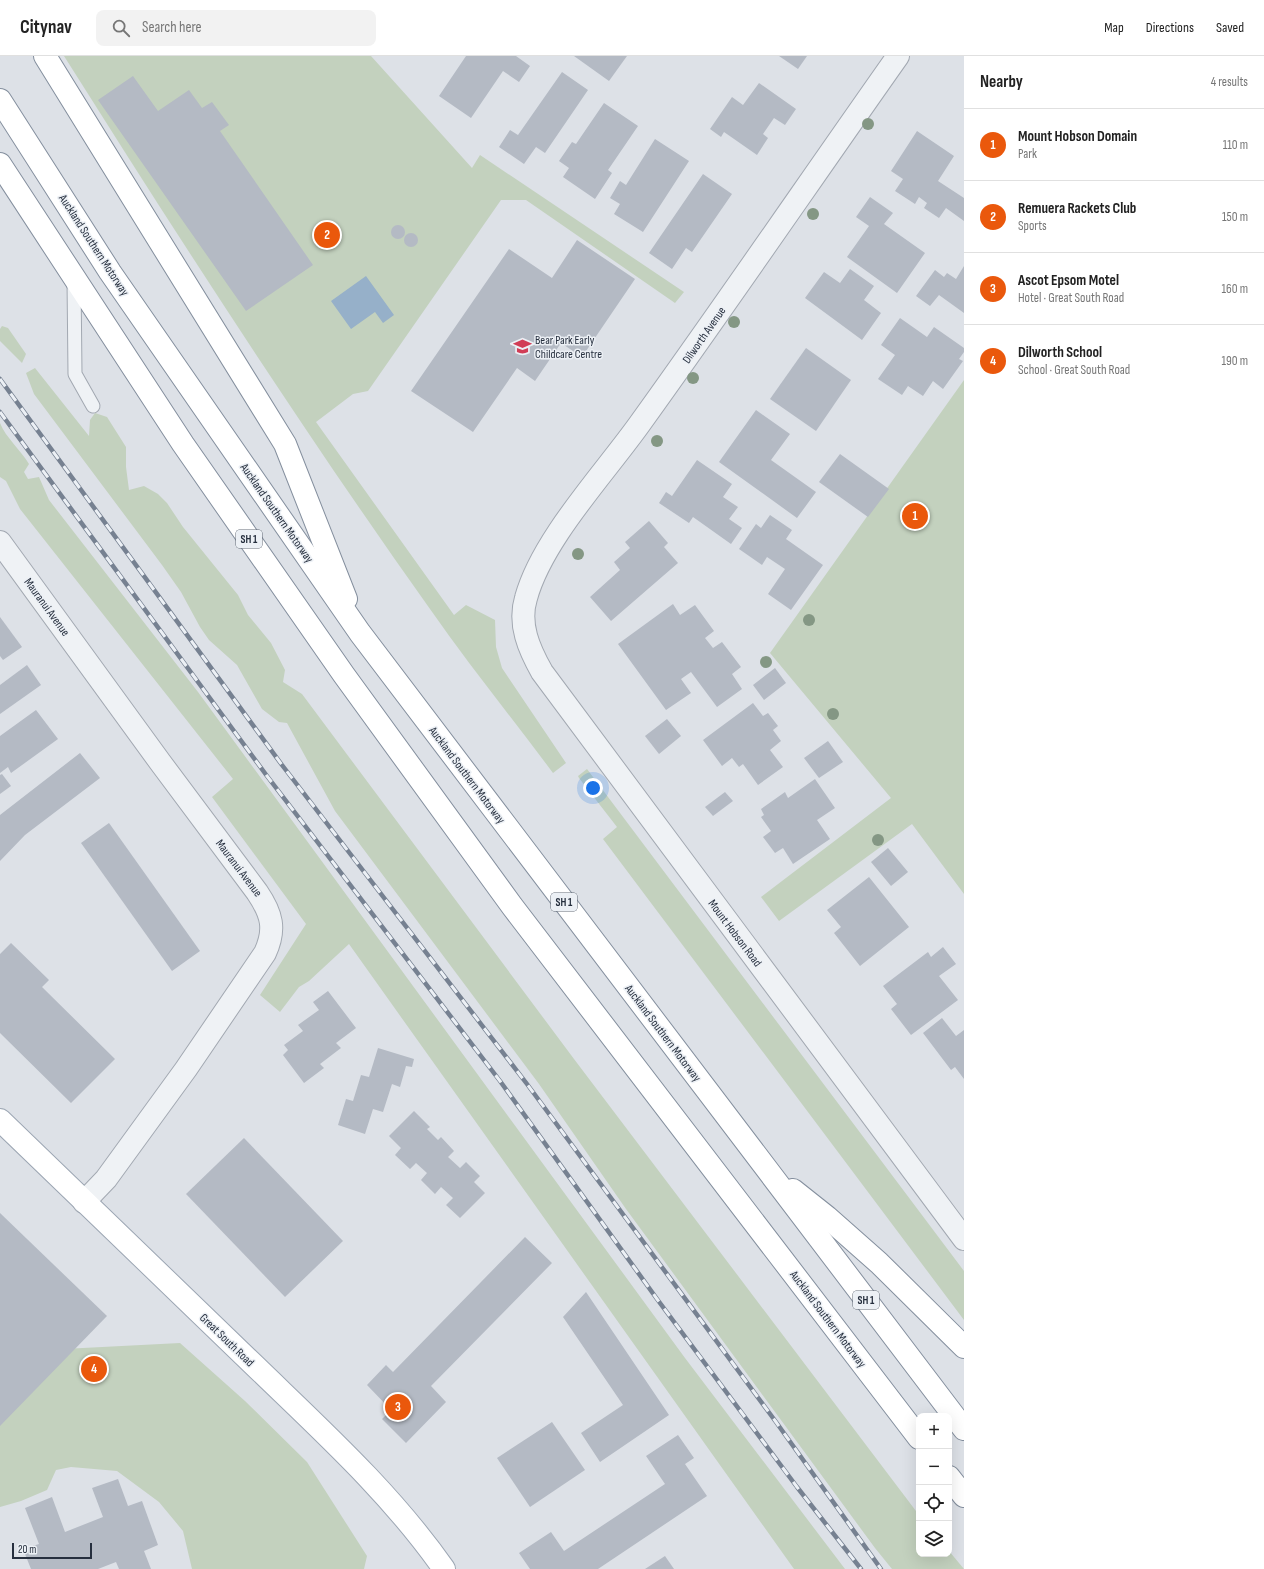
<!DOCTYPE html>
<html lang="en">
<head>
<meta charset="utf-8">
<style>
	:root { --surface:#fff; --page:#f2f2f2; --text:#222; --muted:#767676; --line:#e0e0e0; --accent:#ea580c }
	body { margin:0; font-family:"Sofia Sans Condensed",sans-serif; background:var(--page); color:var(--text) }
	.controls { position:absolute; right:12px; bottom:12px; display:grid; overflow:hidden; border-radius:8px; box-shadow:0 4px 16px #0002 }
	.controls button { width:36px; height:36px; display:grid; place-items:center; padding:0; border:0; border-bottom:1px solid var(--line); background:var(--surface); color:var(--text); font:20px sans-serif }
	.scale { position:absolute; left:12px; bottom:10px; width:80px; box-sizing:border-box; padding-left:4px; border:2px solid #262f3e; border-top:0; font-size:11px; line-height:14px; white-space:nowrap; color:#262f3e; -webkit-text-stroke:3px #ecf0f5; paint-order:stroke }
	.you { position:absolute; left:593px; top:732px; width:14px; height:14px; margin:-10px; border:3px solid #fff; border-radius:50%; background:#1a73e8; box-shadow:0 0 0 6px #1a73e833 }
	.badge { display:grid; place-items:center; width:26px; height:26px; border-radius:50%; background:var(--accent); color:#fff; font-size:13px; font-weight:700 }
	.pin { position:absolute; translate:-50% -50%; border:2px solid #fff; box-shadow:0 1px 4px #0006 }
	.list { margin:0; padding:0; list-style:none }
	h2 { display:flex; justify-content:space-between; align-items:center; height:52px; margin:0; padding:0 16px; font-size:17px }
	h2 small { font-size:13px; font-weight:400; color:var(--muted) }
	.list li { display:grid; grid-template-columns:26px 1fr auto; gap:12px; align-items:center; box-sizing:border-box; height:72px; padding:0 16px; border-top:1px solid var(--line) }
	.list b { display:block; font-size:15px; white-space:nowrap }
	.list p { margin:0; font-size:13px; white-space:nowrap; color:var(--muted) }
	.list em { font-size:13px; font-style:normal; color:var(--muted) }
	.icon { flex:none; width:22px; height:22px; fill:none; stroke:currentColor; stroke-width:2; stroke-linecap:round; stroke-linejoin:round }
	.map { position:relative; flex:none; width:964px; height:1513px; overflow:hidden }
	header { display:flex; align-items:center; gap:24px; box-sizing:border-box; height:56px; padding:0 20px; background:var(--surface); border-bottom:1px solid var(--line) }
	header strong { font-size:19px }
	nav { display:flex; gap:22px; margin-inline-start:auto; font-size:14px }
	.search { width:280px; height:36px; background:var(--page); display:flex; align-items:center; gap:10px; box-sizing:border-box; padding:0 14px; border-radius:8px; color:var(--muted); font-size:15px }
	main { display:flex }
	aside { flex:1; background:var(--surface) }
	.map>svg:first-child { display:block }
	.green { fill:#c3d1be }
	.water { fill:#96b0c9 }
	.building { fill:#b4bac4 }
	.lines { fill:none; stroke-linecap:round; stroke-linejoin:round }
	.lane-casing { stroke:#a2a8b1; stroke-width:15 }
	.street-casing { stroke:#a2a8b1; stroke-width:24 }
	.primary-casing { stroke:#9ca6b3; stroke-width:24 }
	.highway-casing { stroke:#848f9e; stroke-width:24 }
	.lane { stroke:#eff2f5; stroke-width:13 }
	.street { stroke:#eff2f5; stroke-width:22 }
	.primary { stroke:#fff; stroke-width:22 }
	.highway { stroke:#fff; stroke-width:22 }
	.rail-casing { stroke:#768191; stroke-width:4.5 }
	.rail { stroke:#ecf0f5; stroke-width:3; stroke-dasharray:9; stroke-linecap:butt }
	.tree { fill:#849784 }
	.labels { text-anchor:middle; stroke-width:3; stroke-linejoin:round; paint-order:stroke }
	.shield { fill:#ecf0f5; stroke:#616975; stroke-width:1 }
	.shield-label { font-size:11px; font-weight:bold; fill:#262f3e }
	.street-label { font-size:12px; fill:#262f3e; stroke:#ecf0f5 }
	.poi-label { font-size:12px; fill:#262f3e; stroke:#ecf0f5; text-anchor:start }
</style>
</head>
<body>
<header>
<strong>Citynav</strong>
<div class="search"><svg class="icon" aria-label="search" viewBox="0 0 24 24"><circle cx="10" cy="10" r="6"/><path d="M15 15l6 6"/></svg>Search here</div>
<nav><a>Map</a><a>Directions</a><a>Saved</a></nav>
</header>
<main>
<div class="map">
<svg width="964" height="1513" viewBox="0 0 964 1513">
	<rect width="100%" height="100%" fill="#dde1e7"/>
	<g class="green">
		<path d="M64,0H371L472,112L480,99L684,236L675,247L526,144H501L368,335L353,338L316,366L454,559L466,549L495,564L496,591L502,612L566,707L553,717C512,662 469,609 430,553C302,373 182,187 64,0Z"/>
		<path d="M2,270L8,272L26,298L22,307L0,285V273Z"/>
		<path d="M35,312L89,380L90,364L95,357L107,361L126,391V411L129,434L144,430L158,438L167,447L183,471L238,539L248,559L271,587L285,614L283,626L302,638L574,1003L919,1459V1498H949V1495L964,1513H892L875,1492L626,1153L539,1028L335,755L287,667L279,666L262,653L237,609L209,584L200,571L181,536L162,509L34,338L26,317Z"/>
		<path d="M964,324V838L912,768L779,865L761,841L891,742L770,597Z"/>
		<path d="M0,367C6,382 20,393 29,408L24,416L28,423L39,421L49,444L198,636L685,1302L845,1513H794L349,888L309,925L299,931L280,956L260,939L306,868L212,741L233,723L20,453L6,425L0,421Z"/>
		<path d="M587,713L964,1215V1264L603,783L617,771L579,722L578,720Z"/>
		<path d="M180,1287L245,1345L307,1406L367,1500L364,1513H192L183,1475L159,1446L117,1415L71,1411L56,1414L47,1434L21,1445L0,1451V1294L5,1296Z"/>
	</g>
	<path class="water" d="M366,220L394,259L383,267L375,256L351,273L331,245Z"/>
	<g class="building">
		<path d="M466,0H516L530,10L519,26L503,15L471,62L439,40Z"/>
		<path d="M574,0H627L609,25Z"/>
		<path d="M779,0H807L798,13Z"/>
		<path d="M562,16L588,34L545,97L536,91L524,108L499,91L510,74L518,79Z"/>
		<path d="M133,20L158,55L189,34L202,52L212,46L229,69L220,75L313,209L246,255L98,44Z"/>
		<path d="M759,27L796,53L785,69L774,62L763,78L768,82L757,99L724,76L721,81L710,73L732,41L743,49Z"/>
		<path d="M604,47L638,70L608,114L612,117L595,143L563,121L569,112L559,105L572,86L576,88Z"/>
		<path d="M917,75L954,100L938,125L964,142V165L946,152L939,162L924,152L927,147L919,141L915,148L895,135L903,123L891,115Z"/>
		<path d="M655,83L689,105L643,176L614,158L620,148L610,142L620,125L626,129Z"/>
		<path d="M703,118L732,138L692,196L686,192L672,213L649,197Z"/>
		<path d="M870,141L893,157L884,168L925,197L897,237L847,201L869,170L856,161Z"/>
		<circle cx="398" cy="176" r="7"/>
		<circle cx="411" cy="184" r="7"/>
		<path d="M577,184L635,223L582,301L561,287L535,325L517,312L473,376L411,335L509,193L552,222Z"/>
		<path d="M964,210V257L939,239L930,250L916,240L935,214L944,221L947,217L956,223Z"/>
		<path d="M850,213L874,230L864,244L881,257L862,284L805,242L824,216L840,227Z"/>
		<path d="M900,262L927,281L934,271L964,292V296L959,303L963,305L943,333L933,325L923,340L908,330L902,339L878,323L895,299L881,289Z"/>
		<path d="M806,292L851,324L816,375L770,343Z"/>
		<path d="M756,354L790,378L771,404L816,436L797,462L719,406Z"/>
		<path d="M840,398L889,433L868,461L819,426Z"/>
		<path d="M697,404L732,428L723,441L738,451L729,463L742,472L731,488L693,461L689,467L659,447L666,436L672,440Z"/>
		<path d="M770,459L792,474L786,483L823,509L791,554L768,538L785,513L767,501L762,509L739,493L756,468L761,472Z"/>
		<path d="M649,465L668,487L664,491L678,507L611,565L590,541L620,514L614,506L630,492L625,486Z"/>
		<path d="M673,548L680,559L695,549L714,575L705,582L713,592L722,586L741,611L732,618L742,633L717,651L691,616L681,623L691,637L666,654L618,588Z"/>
		<path d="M0,561L22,591L3,604L0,600Z"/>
		<path d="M27,609L41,629L0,658V629Z"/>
		<path d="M775,612L786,627L764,644L753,629Z"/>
		<path d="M753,647L763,660L768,657L778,670L773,674L781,685L770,694L783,711L758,729L743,708L739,711L732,702L722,710L703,684Z"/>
		<path d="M36,654L58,683L11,717L8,711L0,717V680Z"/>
		<path d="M667,663L681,680L659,698L645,680Z"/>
		<path d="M828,685L843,706L819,722L804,702Z"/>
		<path d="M80,697L100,722L25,779L0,805V759Z"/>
		<path d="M2,718L11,730L0,738V719Z"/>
		<path d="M815,723L835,752L817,764L830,783L793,808L783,792L775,797L763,781L771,775L761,761L764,759L761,753L785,736L788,742Z"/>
		<path d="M725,736L733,745L713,760L705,751Z"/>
		<path d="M109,767L200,895L172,915L81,787Z"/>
		<path d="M888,792L908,816L891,830L871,806Z"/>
		<path d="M869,821L909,871L860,910L834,877L841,871L827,854Z"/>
		<path d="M11,887L49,924L42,931L115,1003L71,1047L0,977V898Z"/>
		<path d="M943,891L956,908L939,920L958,944L911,979L891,953L897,948L883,930L928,896L931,901Z"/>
		<path d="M328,935L356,972L336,987L341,992L320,1008L324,1012L304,1027L283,999L288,994L284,989L303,975L298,969L319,954L313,946Z"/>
		<path d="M942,962L956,980L964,974V1023L955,1011L951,1014L923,977Z"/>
		<path d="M378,992L414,1003L412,1011L406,1010L400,1031L392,1028L383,1056L373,1053L365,1078L338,1069L346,1043L353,1045L361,1019L369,1021Z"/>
		<path d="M414,1055L430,1071L427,1073L438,1084L441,1081L454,1095L448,1101L460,1112L466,1106L480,1120L474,1126L485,1137L460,1162L446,1149L453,1142L441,1131L435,1138L421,1124L427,1117L416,1107L410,1113L395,1099L401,1092L389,1080Z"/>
		<path d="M244,1082L343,1185L285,1241L186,1138Z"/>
		<path d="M0,1157L107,1260L0,1370Z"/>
		<path d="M525,1181L552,1207L431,1330L446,1346L406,1387L382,1363L391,1354L367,1329L386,1309L393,1316Z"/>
		<path d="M586,1236L669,1359L600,1406L581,1377L623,1349L563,1261Z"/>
		<path d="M552,1366L585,1414L530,1451L497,1402Z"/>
		<path d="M678,1379L694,1402L685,1408L707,1440L598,1513H530L519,1497L551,1476L564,1495L665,1428L646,1400Z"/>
		<path d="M118,1423L128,1450L142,1445L158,1489L144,1495L151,1513H119L116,1506L98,1513H31L23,1493L39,1488L25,1452L52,1441L65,1476L103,1461L92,1432Z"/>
		<path d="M665,1500L674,1513H645Z"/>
	</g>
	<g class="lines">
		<defs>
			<path id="lane" d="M74,224L75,318L93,350"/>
			<g id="street">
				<path d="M898,0C812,122 728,245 641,366C605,417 542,483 526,542C518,568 529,593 542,616L964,1183"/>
				<path d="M0,486L160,706L257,836C272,858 276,873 265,897L186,1013L106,1123L84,1146"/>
			</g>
			<path id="primary" d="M0,1064C84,1146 169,1227 254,1309C321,1374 390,1436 444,1513"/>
			<g id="highway">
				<path d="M45,0L285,388L346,543"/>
				<path d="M0,44L110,216L360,577L964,1373"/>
				<path d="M0,108L183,388L344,619L512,850L919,1382"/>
				<path d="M793,1134L827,1161L879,1207L964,1291"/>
				<path d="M949,1421L964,1440"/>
			</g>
		</defs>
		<use href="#lane" class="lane-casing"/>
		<use href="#street" class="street-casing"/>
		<use href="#primary" class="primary-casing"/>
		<use href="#highway" class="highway-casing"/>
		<use href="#lane" class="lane"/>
		<use href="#street" class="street"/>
		<use href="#primary" class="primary"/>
		<use href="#highway" class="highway"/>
		<defs>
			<g id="rail">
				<path d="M0,323L282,709L527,1028L776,1366L881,1513"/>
				<path d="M0,356L267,720L500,1025L657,1243L797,1431L861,1513"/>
			</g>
		</defs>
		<use href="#rail" class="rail-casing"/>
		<use href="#rail" class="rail"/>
	</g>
	<g class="tree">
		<circle cx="868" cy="68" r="6"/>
		<circle cx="813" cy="158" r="6"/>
		<circle cx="734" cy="266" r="6"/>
		<circle cx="693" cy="322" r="6"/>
		<circle cx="657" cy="385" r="6"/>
		<circle cx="578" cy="498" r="6"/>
		<circle cx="809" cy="564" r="6"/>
		<circle cx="766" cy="606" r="6"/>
		<circle cx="833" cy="658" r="6"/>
		<circle cx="878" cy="784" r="6"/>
	</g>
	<defs>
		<symbol id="school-bare" viewBox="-9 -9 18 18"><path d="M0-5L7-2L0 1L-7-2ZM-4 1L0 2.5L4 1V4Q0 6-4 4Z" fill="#d13d56" stroke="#ecf0f5" stroke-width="2.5" paint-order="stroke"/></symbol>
	</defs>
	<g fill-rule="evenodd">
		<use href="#school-bare" x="510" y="278" width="25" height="25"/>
	</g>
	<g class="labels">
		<g class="shield">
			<rect x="236" y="474" width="26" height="18" rx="3"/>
			<rect x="551" y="837" width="26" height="18" rx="3"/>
			<rect x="853" y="1235" width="26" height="18" rx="3"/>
		</g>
		<g class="shield-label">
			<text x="249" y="487">SH 1</text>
			<text x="564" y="850">SH 1</text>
			<text x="866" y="1248">SH 1</text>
		</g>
		<g class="street-label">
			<text transform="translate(94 189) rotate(57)" y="4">Auckland Southern Motorway</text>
			<text transform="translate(704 279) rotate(-55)" y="4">Dilworth Avenue</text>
			<text transform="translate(277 457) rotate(55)" y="4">Auckland Southern Motorway</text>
			<text transform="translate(47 551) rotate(54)" y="4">Mauranui Avenue</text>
			<text transform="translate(467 719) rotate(53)" y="4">Auckland Southern Motorway</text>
			<text transform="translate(239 812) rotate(53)" y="4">Mauranui Avenue</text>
			<text transform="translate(735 877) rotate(53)" y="4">Mount Hobson Road</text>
			<text transform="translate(663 977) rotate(53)" y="4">Auckland Southern Motorway</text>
			<text transform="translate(828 1263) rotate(53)" y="4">Auckland Southern Motorway</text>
			<text transform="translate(227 1284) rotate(44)" y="4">Great South Road</text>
		</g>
		<g class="poi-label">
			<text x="535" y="288">Bear Park Early<tspan x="535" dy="14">Childcare Centre</tspan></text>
		</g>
	</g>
</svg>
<div class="controls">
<button>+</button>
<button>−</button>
<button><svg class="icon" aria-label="locate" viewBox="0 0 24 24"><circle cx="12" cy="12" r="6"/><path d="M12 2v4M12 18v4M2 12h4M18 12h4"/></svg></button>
<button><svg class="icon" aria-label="layers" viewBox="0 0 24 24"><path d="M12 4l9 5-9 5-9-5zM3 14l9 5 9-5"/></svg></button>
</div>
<div class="scale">20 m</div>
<div class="you"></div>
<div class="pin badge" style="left:915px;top:460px">1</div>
<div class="pin badge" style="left:327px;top:179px">2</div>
<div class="pin badge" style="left:398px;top:1351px">3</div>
<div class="pin badge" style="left:94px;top:1313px">4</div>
</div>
<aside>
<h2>Nearby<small>4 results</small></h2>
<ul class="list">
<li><span class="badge">1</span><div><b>Mount Hobson Domain</b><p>Park</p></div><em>110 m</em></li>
<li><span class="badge">2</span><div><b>Remuera Rackets Club</b><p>Sports</p></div><em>150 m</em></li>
<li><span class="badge">3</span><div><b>Ascot Epsom Motel</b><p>Hotel · Great South Road</p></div><em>160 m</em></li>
<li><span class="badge">4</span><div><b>Dilworth School</b><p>School · Great South Road</p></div><em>190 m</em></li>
</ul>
</aside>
</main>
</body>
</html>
